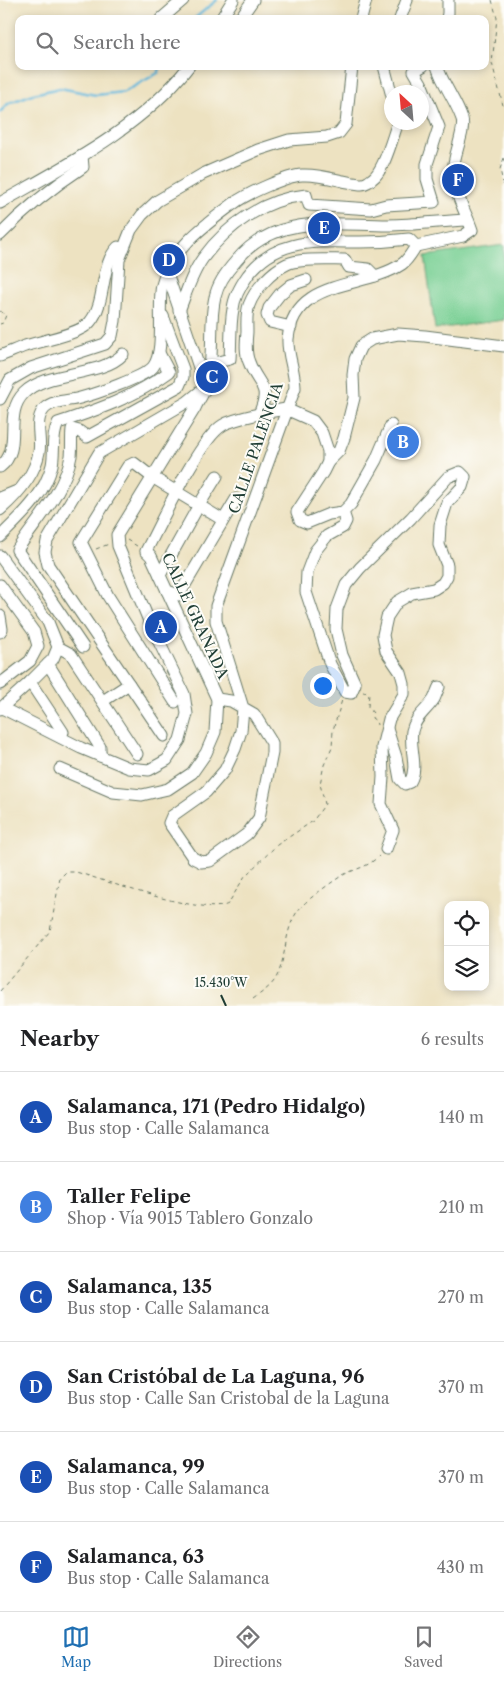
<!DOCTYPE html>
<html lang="en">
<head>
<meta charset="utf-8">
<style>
	:root { --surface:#fff; --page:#f2f2f2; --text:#202124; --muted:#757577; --line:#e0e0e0; --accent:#1f6fb2 }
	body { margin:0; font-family:"Libre Caslon Text",serif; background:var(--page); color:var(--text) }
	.controls { position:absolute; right:15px; bottom:15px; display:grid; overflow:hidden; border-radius:10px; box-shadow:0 2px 8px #0003 }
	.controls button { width:45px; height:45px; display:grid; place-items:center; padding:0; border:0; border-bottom:1px solid var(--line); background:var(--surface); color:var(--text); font:25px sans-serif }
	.compass { position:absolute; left:384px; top:85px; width:45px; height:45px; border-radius:50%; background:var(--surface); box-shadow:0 2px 8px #0003; rotate:334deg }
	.you { position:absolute; left:322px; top:685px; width:18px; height:18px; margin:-12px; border:4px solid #fff; border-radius:50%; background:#1a73e8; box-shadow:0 0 0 8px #1a73e833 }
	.badge { display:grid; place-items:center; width:32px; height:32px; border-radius:50%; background:var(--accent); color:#fff; font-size:16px; font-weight:700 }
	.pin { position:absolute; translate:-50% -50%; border:2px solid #fff; box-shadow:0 1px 5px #0006 }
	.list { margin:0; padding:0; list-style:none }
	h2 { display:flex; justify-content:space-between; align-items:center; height:65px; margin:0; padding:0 20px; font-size:21px }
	h2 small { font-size:16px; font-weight:400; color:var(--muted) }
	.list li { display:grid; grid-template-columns:32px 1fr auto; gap:15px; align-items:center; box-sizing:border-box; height:90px; padding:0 20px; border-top:1px solid var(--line) }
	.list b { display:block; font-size:19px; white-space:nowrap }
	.list p { margin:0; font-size:16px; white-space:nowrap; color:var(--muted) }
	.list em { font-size:16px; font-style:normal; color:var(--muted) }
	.icon { flex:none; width:28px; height:28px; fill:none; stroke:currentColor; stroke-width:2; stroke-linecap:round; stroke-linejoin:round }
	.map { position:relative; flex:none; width:504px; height:1006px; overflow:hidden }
	.search { position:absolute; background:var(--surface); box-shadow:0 2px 8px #0003; left:15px; right:15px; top:15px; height:55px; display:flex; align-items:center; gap:12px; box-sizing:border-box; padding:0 18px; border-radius:10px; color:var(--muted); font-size:19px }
	.sheet { height:605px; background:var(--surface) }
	nav { display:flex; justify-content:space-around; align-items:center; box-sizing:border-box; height:70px; border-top:1px solid var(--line); background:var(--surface); font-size:14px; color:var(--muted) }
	nav a { display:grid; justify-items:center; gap:2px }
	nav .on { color:var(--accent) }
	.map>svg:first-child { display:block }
	.garden { fill:#7ad095; stroke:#4c8664 }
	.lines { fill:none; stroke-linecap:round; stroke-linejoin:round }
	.stream { stroke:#5fb7dc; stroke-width:2.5 }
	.minor-casing { stroke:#677765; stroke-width:13 }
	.path { stroke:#677765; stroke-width:1; stroke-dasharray:4 4; stroke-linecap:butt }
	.minor { stroke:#fff; stroke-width:11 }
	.ticks { fill:none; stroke:#1f3d34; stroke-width:2 }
	.labels { text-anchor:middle; stroke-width:4; stroke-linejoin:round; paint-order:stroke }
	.street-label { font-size:15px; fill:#1f3d34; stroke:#fdfcf7 }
	.ticks-label { font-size:12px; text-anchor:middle; fill:#1f3d34; stroke:#fdfcf7; stroke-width:4; stroke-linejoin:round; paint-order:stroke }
</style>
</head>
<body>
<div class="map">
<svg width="504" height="1006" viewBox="0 0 504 1006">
	<rect width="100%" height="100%" fill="#fdfcf7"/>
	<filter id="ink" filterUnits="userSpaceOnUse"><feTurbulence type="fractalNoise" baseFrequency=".02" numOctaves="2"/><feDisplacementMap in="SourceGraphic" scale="10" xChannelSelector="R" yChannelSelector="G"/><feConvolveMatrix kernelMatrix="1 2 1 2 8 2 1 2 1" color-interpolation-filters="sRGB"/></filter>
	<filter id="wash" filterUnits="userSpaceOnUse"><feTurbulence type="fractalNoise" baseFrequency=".0096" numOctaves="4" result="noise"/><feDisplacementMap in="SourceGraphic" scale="20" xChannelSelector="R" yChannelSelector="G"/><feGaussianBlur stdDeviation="1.12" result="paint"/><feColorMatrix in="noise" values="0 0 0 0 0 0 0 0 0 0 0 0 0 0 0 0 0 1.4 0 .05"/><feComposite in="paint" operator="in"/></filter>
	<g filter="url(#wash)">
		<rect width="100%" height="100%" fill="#ede2c1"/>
		<path class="garden" d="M504,245V320L435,329L425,256Z"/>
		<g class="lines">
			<g class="stream">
				<path d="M194,19L217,0"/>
				<path d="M0,112L9,103L33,94L60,88L96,95L124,92L158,73L161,66"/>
			</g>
		</g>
	</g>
	<g filter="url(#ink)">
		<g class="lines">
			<defs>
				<g id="minor">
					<path d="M161,19L183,0"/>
					<path d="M221,19L233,0"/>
					<path d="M236,19L241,17L253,0"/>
					<path d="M361,19L366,0"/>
					<path d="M400,19L407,0"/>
					<path d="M447,19L448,13V0"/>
					<path d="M384,66L392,96"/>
					<path d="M0,203C67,165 141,128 189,66"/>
					<path d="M0,235C26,208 51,188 83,167L82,156"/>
					<path d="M167,273L205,385"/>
					<path d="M179,311C186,293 192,273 203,258C228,224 265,199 306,195L309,205L371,209L386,205L434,202L427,179V164L439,127L421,83L414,71L423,66"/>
					<path d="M291,327L270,322L267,315L269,308L280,294L291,285L306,280"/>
					<path d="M0,356C8,353 17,349 25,346C41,341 81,334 90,322C107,302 99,266 118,247"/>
					<path d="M210,364L230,359C231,343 230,325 233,309C234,297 241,285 248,275C277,237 318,242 360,242C376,242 393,241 409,239L416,246"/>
					<path d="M0,399L10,380L31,368L105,344L112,336L115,321L119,260L131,230L142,215L157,201L203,174L258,150L289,140L327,137L339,133L346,124L352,66"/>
					<path d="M286,409L313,421L322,433L328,451V462L323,472L297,512L300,520L307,523L329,514L343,512L351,504L376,460L391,425"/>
					<path d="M259,414C272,385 258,387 249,362C245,353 246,342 247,332C247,324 246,313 249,305C255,289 272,271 287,264C300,258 330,260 345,260L349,267L368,269L375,276"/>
					<path d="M328,462L339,451L344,438L354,398L353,375L355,359L361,346L372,339L398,334L425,336L504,346"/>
					<path d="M0,467C24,448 2,415 24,393C47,370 102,377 123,354"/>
					<path d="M0,498L17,491"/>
					<path d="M0,510C17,495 35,475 39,452C42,438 33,420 45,408C53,400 70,401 80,398C95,394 144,377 153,367C166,351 157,305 162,285C171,249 205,225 233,204C246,194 286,176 302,175C315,174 330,178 343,181C349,182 356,184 362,184C365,184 370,181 372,179C384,171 392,139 397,125V122"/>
					<path d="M343,512L346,521L343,527L327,536L315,551L307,572L306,592L330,664L345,692L351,693L355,684L342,655L336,629L337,609L346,585L360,568L411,518L448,477L460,472L465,477L462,487L447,503L440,525L439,545L447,565V576L443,583L434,589L412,593L397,602L387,617L383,635L386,651L401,673L404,684V694L389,719L382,747L383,777L381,804L393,830L386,849"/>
					<path d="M0,537C21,516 45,495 52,465C55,450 51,438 58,423C97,410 135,397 169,372L159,353"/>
					<path d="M0,556L48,622L58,647L53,659L30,682L0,709"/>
					<path d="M160,575L199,505L217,476"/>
					<path d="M0,585L34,632L38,646L30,661L0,684"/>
					<path d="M167,591L179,595L236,499"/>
					<path d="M0,616L2,629L0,632"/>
					<path d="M58,647L71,654L137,754"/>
					<path d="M83,647L17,550C36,521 65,491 71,456C72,448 71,438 72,429L79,431L87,437L179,386L183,377V369L163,316"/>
					<path d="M48,664L100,747V756"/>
					<path d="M30,682L63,732L60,737"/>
					<path d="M129,684L164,736"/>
					<path d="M217,699L231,701L254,714L272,743V753L259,818L247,834L210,861L201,862L193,858L169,823L172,816L206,792L225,770L235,749L241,731L243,708L216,621V606L295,388C295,371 287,354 288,339C294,277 363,290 402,264C408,260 412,252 416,246L463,236L472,230C466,212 455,195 453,176C451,159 466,132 462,119C456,101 443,85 437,66"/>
					<path d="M103,701L129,684L48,565L45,552L47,541L99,453L187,402L202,390"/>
					<path d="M175,702L108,596L81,542L128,466L134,463L152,477L223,520"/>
					<path d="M2,708L81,748L129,768L149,770L167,760L180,740L187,714L184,694L149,621L118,546L117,535L195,408C198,401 203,395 205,388C216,359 208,326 215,297C218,283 227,271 236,261C275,213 333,225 388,225C415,225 442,221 468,220"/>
					<path d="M387,729L396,757L400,779L405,784L410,782C419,767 409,748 412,731C415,717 427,710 434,699C436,695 437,691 439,687"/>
					<path d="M60,769L113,792L142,795L168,789L192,773L206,753L215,732L217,699L151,556L146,551C161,523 199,439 223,425C235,418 272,411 286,409"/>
				</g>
			</defs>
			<use href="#minor" class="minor-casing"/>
			<g class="path">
				<path d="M492,0L497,18L492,63L504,109"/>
				<path d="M504,158L500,169L504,188"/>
				<path d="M0,311L6,315L3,323L0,324"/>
				<path d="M127,540L137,546"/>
				<path d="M96,549L109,544"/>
				<path d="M363,692L369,693L368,707L373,713L372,718L376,721L377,725"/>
				<path d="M0,991L50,931L60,878L66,872H76C104,880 205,917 228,904L245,876L277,845L313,821L325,804L320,784L324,765L332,747L333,730L342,700"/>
				<path d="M253,999C261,993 271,987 276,978C288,956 283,925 302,906C308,899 337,878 345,874C360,867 366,868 379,856"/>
			</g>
			<use href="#minor" class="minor"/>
		</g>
	</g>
	<path class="ticks" d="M221,995L226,1006"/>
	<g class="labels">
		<g class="street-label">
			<text transform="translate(256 448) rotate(-71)" y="5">CALLE PALENCIA</text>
			<text transform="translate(195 616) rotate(65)" y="5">CALLE GRANADA</text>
		</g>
	</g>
	<g class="ticks-label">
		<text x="221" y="987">15.430°W</text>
	</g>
</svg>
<div class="controls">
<button><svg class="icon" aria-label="locate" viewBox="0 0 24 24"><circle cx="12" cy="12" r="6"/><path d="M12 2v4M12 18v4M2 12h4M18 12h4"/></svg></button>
<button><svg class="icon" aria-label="layers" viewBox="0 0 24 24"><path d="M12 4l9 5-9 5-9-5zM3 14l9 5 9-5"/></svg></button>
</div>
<svg class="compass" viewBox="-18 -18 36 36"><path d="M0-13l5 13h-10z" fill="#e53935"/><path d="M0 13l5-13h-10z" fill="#757577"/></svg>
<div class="you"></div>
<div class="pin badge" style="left:161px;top:627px;background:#1a4fb4">A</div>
<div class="pin badge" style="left:403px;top:442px;background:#3f7fe0">B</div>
<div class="pin badge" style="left:212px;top:377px;background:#1a4fb4">C</div>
<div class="pin badge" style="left:169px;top:260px;background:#1a4fb4">D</div>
<div class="pin badge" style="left:324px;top:228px;background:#1a4fb4">E</div>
<div class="pin badge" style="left:458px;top:180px;background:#1a4fb4">F</div>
<div class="search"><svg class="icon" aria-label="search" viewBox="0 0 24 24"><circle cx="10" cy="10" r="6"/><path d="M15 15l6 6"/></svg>Search here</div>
</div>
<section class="sheet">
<h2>Nearby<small>6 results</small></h2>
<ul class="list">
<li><span class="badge" style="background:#1a4fb4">A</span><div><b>Salamanca, 171 (Pedro Hidalgo)</b><p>Bus stop · Calle Salamanca</p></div><em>140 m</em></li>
<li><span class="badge" style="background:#3f7fe0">B</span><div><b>Taller Felipe</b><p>Shop · Vía 9015 Tablero Gonzalo</p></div><em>210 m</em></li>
<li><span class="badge" style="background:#1a4fb4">C</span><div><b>Salamanca, 135</b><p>Bus stop · Calle Salamanca</p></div><em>270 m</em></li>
<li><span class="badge" style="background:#1a4fb4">D</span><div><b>San Cristóbal de La Laguna, 96</b><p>Bus stop · Calle San Cristobal de la Laguna</p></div><em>370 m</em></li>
<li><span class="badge" style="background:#1a4fb4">E</span><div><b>Salamanca, 99</b><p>Bus stop · Calle Salamanca</p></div><em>370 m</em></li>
<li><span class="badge" style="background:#1a4fb4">F</span><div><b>Salamanca, 63</b><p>Bus stop · Calle Salamanca</p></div><em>430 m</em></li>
</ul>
</section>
<nav>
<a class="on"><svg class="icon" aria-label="map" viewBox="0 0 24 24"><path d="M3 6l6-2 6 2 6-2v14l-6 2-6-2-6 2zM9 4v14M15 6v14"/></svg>Map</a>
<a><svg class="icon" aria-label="directions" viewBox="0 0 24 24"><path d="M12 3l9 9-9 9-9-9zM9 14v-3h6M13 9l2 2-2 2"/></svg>Directions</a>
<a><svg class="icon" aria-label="saved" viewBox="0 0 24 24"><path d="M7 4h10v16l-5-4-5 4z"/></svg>Saved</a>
</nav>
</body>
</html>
